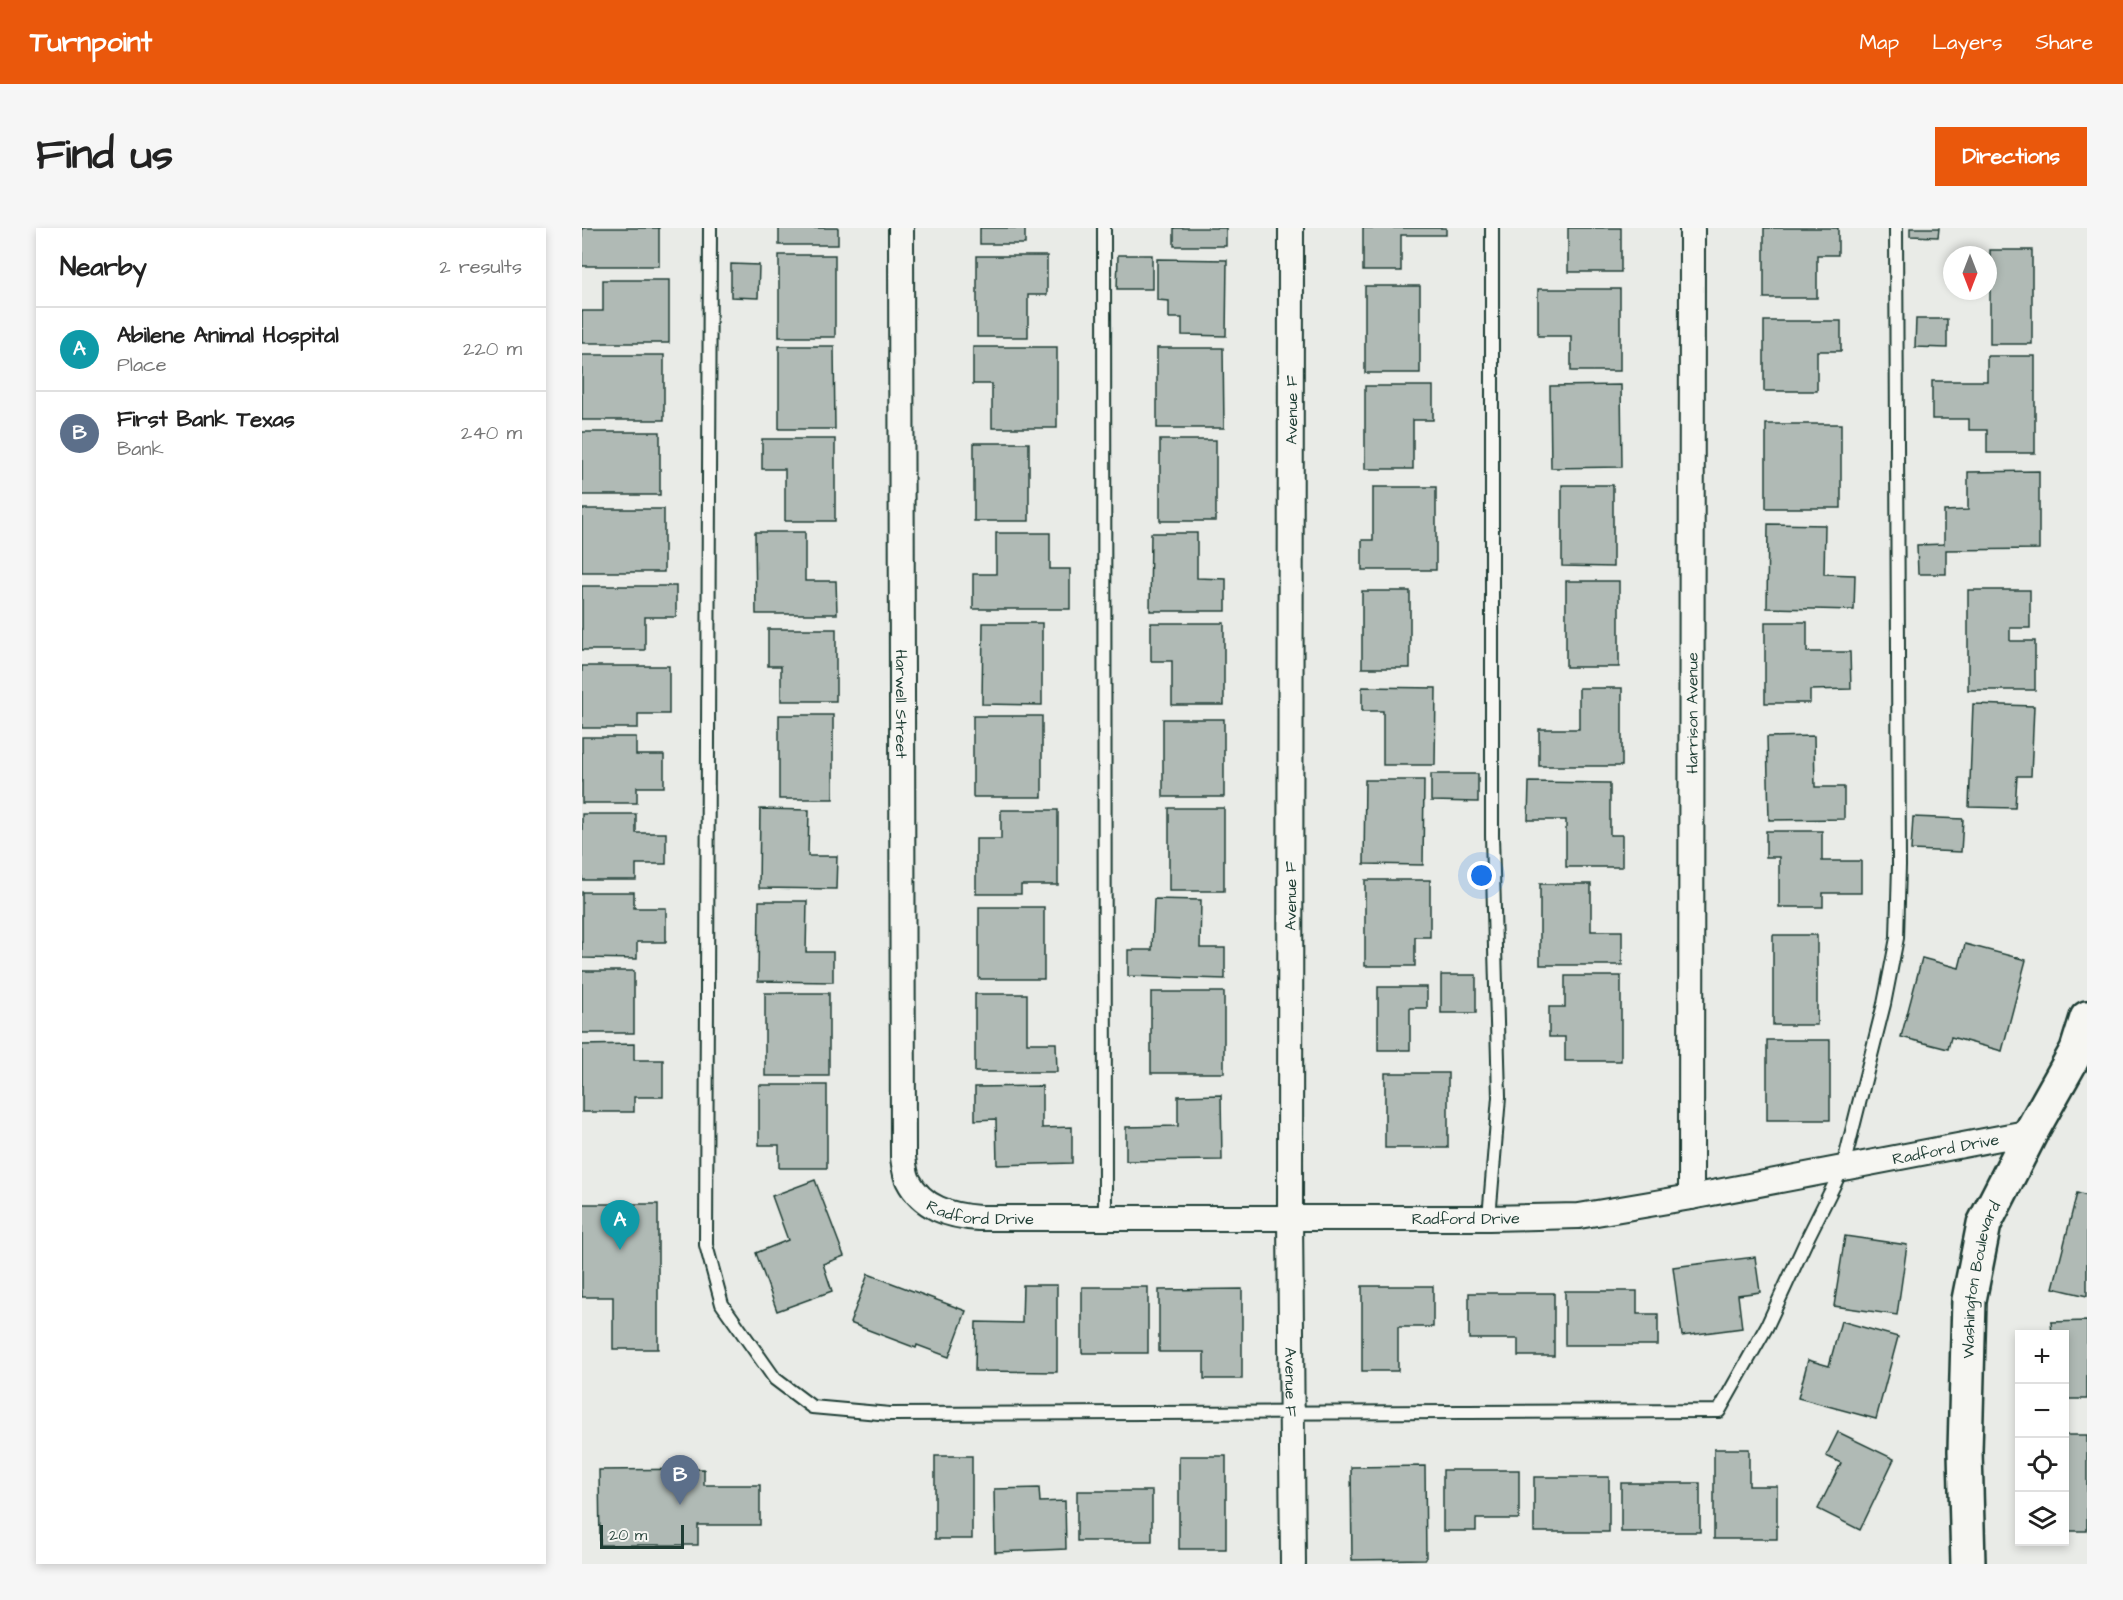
<!DOCTYPE html>
<html lang="en">
<head>
<meta charset="utf-8">
<style>
	:root { --surface:#fff; --page:#f6f6f6; --text:#222; --muted:#767676; --line:#e0e0e0; --accent:#ea580c }
	body { margin:0; font-family:"Architects Daughter",sans-serif; background:var(--page); color:var(--text) }
	.controls { position:absolute; right:18px; bottom:18px; display:grid; overflow:hidden; border-radius:0px; box-shadow:0 3px 9px #0003 }
	.controls button { width:54px; height:54px; display:grid; place-items:center; padding:0; border:0; border-bottom:2px solid var(--line); background:var(--surface); color:var(--text); font:30px sans-serif }
	.compass { position:absolute; left:1361px; top:18px; width:54px; height:54px; border-radius:50%; background:var(--surface); box-shadow:0 3px 9px #0003; rotate:180deg }
	.scale { position:absolute; left:18px; bottom:15px; width:84px; box-sizing:border-box; padding-left:6px; border:3px solid #1f3d34; border-top:0; font-size:16px; line-height:21px; white-space:nowrap; color:#1f3d34; -webkit-text-stroke:4px #f6f6f2; paint-order:stroke }
	.you { position:absolute; left:900px; top:648px; width:21px; height:21px; margin:-15px; border:4px solid #fff; border-radius:50%; background:#1a73e8; box-shadow:0 0 0 9px #1a73e833 }
	.badge { display:grid; place-items:center; width:39px; height:39px; border-radius:50%; background:var(--accent); color:#fff; font-size:20px; font-weight:700 }
	.pin { position:absolute; translate:-50% -50px; filter:drop-shadow(0 2px 3px #0008) }
	.pin::after { content:''; position:absolute; top:32px; width:21px; height:18px; background:inherit; clip-path:polygon(0 0,100% 0,50% 100%) }
	.list { margin:0; padding:0; list-style:none }
	h2 { display:flex; justify-content:space-between; align-items:center; height:78px; margin:0; padding:0 24px; font-size:26px }
	h2 small { font-size:20px; font-weight:400; color:var(--muted) }
	.list li { display:grid; grid-template-columns:39px 1fr auto; gap:18px; align-items:center; box-sizing:border-box; height:84px; padding:0 24px; border-top:2px solid var(--line) }
	.list b { display:block; font-size:22px; white-space:nowrap }
	.list p { margin:0; font-size:20px; white-space:nowrap; color:var(--muted) }
	.list em { font-size:20px; font-style:normal; color:var(--muted) }
	.icon { flex:none; width:33px; height:33px; fill:none; stroke:currentColor; stroke-width:2; stroke-linecap:round; stroke-linejoin:round }
	.map { position:relative; flex:none; width:1505px; height:1336px; overflow:hidden; border-radius:0px }
	header { display:flex; align-items:center; gap:36px; box-sizing:border-box; height:84px; padding:0 30px; background:var(--accent); color:#fff }
	header strong { font-size:28px }
	nav { display:flex; gap:33px; margin-inline-start:auto; font-size:21px }
	.intro { display:flex; align-items:center; justify-content:space-between; box-sizing:border-box; height:144px; padding:0 36px }
	h1 { margin:0; font-size:42px }
	.button { padding:15px 27px; border-radius:0px; background:var(--accent); color:#fff; font-size:21px; font-weight:700 }
	main { display:flex; gap:36px; padding:0 36px }
	aside { flex:1; background:var(--surface); border-radius:0px; box-shadow:0 3px 9px #0003 }
	.map>svg:first-child { display:block }
	.building { fill:#b0bab5; stroke:#1f3d34; stroke-width:1.5 }
	.lines { fill:none; stroke-linecap:round; stroke-linejoin:round }
	.lane-casing { stroke:#1f3d34; stroke-width:16 }
	.street-casing { stroke:#1f3d34; stroke-width:28 }
	.secondary-casing { stroke:#1f3d34; stroke-width:38 }
	.lane { stroke:#f6f6f2; stroke-width:12 }
	.street { stroke:#f6f6f2; stroke-width:24 }
	.secondary { stroke:#f6f6f2; stroke-width:33 }
	.labels { text-anchor:middle; stroke-width:5; stroke-linejoin:round; paint-order:stroke }
	.street-label { font-size:16px; fill:#1f3d34; stroke:#f6f6f2 }
</style>
</head>
<body>
<header>
<strong>Turnpoint</strong>
<nav><a>Map</a><a>Layers</a><a>Share</a></nav>
</header>
<div class="intro"><h1>Find us</h1><a class="button">Directions</a></div>
<main>
<aside>
<h2>Nearby<small>2 results</small></h2>
<ul class="list">
<li><span class="badge" style="background:#0f9aa8">A</span><div><b>Abilene Animal Hospital</b><p>Place</p></div><em>220 m</em></li>
<li><span class="badge" style="background:#5c6f8a">B</span><div><b>First Bank Texas</b><p>Bank</p></div><em>240 m</em></li>
</ul>
</aside>
<div class="map">
<svg width="1505" height="1336" viewBox="0 0 1505 1336">
	<rect width="100%" height="100%" fill="#e9ebe7"/>
	<filter id="ink" filterUnits="userSpaceOnUse"><feTurbulence type="fractalNoise" baseFrequency=".0167" numOctaves="2"/><feDisplacementMap in="SourceGraphic" scale="12" xChannelSelector="R" yChannelSelector="G"/><feConvolveMatrix kernelMatrix="1 2 1 2 8 2 1 2 1" color-interpolation-filters="sRGB"/></filter>
	<g filter="url(#ink)">
		<g class="building">
			<rect x="0" y="0" width="77" height="38"/>
			<rect x="197" y="0" width="59" height="17"/>
			<rect x="398" y="0" width="45" height="16"/>
			<rect x="592" y="0" width="52" height="18"/>
			<path d="M781,0H864V7H819V43H781Z"/>
			<rect x="986" y="0" width="53" height="44"/>
			<path d="M1182,0H1256V27H1235V70H1182Z"/>
			<path d="M1328,0H1357L1356,9L1328,8Z"/>
			<rect x="1408" y="22" width="42" height="94"/>
			<rect x="197" y="27" width="56" height="82"/>
			<path d="M536,27H570V61H535Z"/>
			<path d="M395,28H465V67H446V109H395Z"/>
			<path d="M575,31L645,32L644,108L600,107V90H587V73L575,72Z"/>
			<path d="M149,36L177,37L176,70L149,69Z"/>
			<path d="M21,52H87V115H0V83H21Z"/>
			<rect x="783" y="58" width="55" height="87"/>
			<path d="M956,61H1038V143H989V108H956Z"/>
			<path d="M1334,91H1365V120L1333,119Z"/>
			<path d="M1182,93H1259V123H1235V163H1182Z"/>
			<path d="M197,118H252L253,201H197Z"/>
			<path d="M391,119H475V200H410V156H391Z"/>
			<path d="M575,120H641L642,200H575Z"/>
			<rect x="0" y="127" width="82" height="65"/>
			<path d="M1405,128H1453V225H1405V202H1387V191H1350V153H1405Z"/>
			<path d="M1039,157L1040,239L969,240L968,158Z"/>
			<path d="M783,158H851V192H831V241H783Z"/>
			<rect x="1184" y="196" width="75" height="84"/>
			<rect x="0" y="204" width="78" height="63"/>
			<path d="M180,211H253V293H203V241H180Z"/>
			<rect x="578" y="212" width="56" height="81"/>
			<rect x="392" y="215" width="55" height="78"/>
			<path d="M1457,243V321L1364,322V346H1336L1335,317L1362,316V283L1386,282V244Z"/>
			<path d="M980,257H1031V339L980,338Z"/>
			<path d="M791,259H854V342H780V312H791Z"/>
			<rect x="0" y="281" width="82" height="63"/>
			<path d="M1186,296L1243,297L1242,346L1273,347L1272,382L1185,380Z"/>
			<path d="M173,304H223V353H254L255,386H174Z"/>
			<path d="M414,305H468V341H488V381H391V346H414Z"/>
			<path d="M569,305H615V350L644,351V383H568Z"/>
			<rect x="984" y="353" width="53" height="86"/>
			<path d="M0,358H94V389H63V422H0Z"/>
			<path d="M1386,362H1448V400H1428V413H1453V462H1386Z"/>
			<rect x="780" y="363" width="48" height="77"/>
			<path d="M1183,394H1225V424H1268L1269,461L1228,462V475H1183Z"/>
			<path d="M401,395H460V477L400,476Z"/>
			<path d="M569,395H642V477H590V433H569Z"/>
			<path d="M186,401H254V473H199V438H186Z"/>
			<path d="M0,438H87V486H56V500H0Z"/>
			<path d="M780,459L854,460L853,537H801V483H780Z"/>
			<path d="M997,460H1040V538H957V501H997Z"/>
			<path d="M1391,476L1452,478L1449,548H1435L1433,580L1387,579Z"/>
			<rect x="197" y="487" width="54" height="84"/>
			<rect x="391" y="488" width="69" height="81"/>
			<rect x="581" y="491" width="61" height="78"/>
			<path d="M1232,508L1233,559H1262V591L1187,592L1185,509Z"/>
			<path d="M0,509H54V527H82V559H55V575H0Z"/>
			<path d="M849,546H896V574L849,573Z"/>
			<path d="M783,552H842L841,637L782,636Z"/>
			<path d="M947,554L1028,555V607H1040V639H984V592H946Z"/>
			<rect x="587" y="580" width="55" height="83"/>
			<path d="M178,581L227,582L226,628H255L254,661L177,660Z"/>
			<path d="M419,582H476V657H439V666H394V611H419Z"/>
			<path d="M0,586H54V605H84V636H54V652H0Z"/>
			<path d="M1331,589L1381,591L1379,624L1329,622Z"/>
			<path d="M1184,603H1240V633H1279V665H1241V679H1197V629H1184Z"/>
			<path d="M783,652H848V709H833V738H783Z"/>
			<path d="M958,656H1009V703H1040V737H958Z"/>
			<path d="M0,664H52V680H84V714H55V731L0,730Z"/>
			<path d="M572,671L619,672L618,720H643V751L546,748V722H570Z"/>
			<path d="M177,673H225L224,724H251V754L176,753Z"/>
			<rect x="397" y="679" width="65" height="72"/>
			<rect x="1191" y="707" width="44" height="90"/>
			<path d="M1383,716L1444,732L1420,823L1369,809L1366,821L1319,809L1340,730L1377,740Z"/>
			<rect x="0" y="743" width="52" height="62"/>
			<rect x="859" y="747" width="35" height="38"/>
			<path d="M983,748H1039V833H983V809H967V779H983Z"/>
			<path d="M796,759H845V780H828V822H796Z"/>
			<rect x="569" y="764" width="73" height="81"/>
			<rect x="183" y="765" width="64" height="83"/>
			<path d="M393,766H445V815H474L475,844H393Z"/>
			<rect x="1185" y="812" width="63" height="80"/>
			<path d="M52,816V832H81V869H52V884H0V817Z"/>
			<rect x="803" y="845" width="63" height="75"/>
			<path d="M177,857H245V940H197V917H177Z"/>
			<path d="M460,858V900L490,899V935L415,937L414,891L393,892V859Z"/>
			<path d="M639,867L640,932L544,933V899L596,898V868Z"/>
			<path d="M233,952L262,1028L241,1036L250,1063L195,1083L174,1025L206,1012L190,968Z"/>
			<path d="M1495,965L1505,968V1068L1471,1060Z"/>
			<path d="M0,976H76V1121H31V1069H0Z"/>
			<path d="M1263,1008L1325,1017L1315,1087L1252,1078Z"/>
			<path d="M1173,1029L1178,1064L1156,1067L1160,1100L1100,1108L1091,1039Z"/>
			<path d="M286,1046L384,1083L367,1129L335,1117L334,1120L268,1095Z"/>
			<path d="M441,1057H475V1144L393,1143L394,1094L440,1095Z"/>
			<path d="M780,1058H851V1099H816V1143H780Z"/>
			<rect x="500" y="1059" width="66" height="66"/>
			<path d="M660,1061V1151H622V1124H577V1062Z"/>
			<path d="M983,1063H1055V1086H1076V1117H983Z"/>
			<path d="M887,1065H972V1128H936V1111H887Z"/>
			<path d="M1259,1093L1316,1109L1294,1191L1216,1170L1226,1132L1247,1138Z"/>
			<path d="M1505,1093V1171H1482V1106H1470L1469,1094Z"/>
			<path d="M1256,1204L1312,1231L1278,1302L1236,1281L1259,1235L1244,1228Z"/>
			<rect x="1482" y="1207" width="23" height="96"/>
			<path d="M1132,1221H1167V1258H1195V1311H1132Z"/>
			<rect x="353" y="1228" width="37" height="83"/>
			<rect x="597" y="1228" width="47" height="93"/>
			<path d="M843,1238L844,1331L770,1332L769,1239Z"/>
			<path d="M122,1241V1257H178V1297H116V1317H18L17,1242Z"/>
			<path d="M861,1242H937V1291H894V1303H861Z"/>
			<rect x="952" y="1249" width="75" height="55"/>
			<rect x="1039" y="1255" width="79" height="49"/>
			<path d="M457,1260L458,1274L483,1273L484,1321L413,1324L412,1261Z"/>
			<rect x="495" y="1263" width="75" height="50"/>
		</g>
		<g class="lines">
			<defs>
				<g id="lane">
					<path d="M128,0L124,1017L140,1076L193,1151L230,1179L308,1186L1137,1183L1185,1098L1227,1007L1261,939L1302,776L1315,710L1317,637L1314,0"/>
					<path d="M522,0L523,990"/>
					<path d="M907,990L917,869L910,607V0"/>
				</g>
				<g id="street">
					<path id="s1" d="M319,0L321,929C322,936 323,946 326,952C340,980 368,988 397,990H907L997,988L1109,969L1449,904"/>
					<path id="s2" d="M709,0L708,989L711,1336"/>
					<path id="s3" d="M1109,969L1110,0"/>
				</g>
				<g id="secondary">
					<path id="s4" d="M1386,1336L1383,1223L1387,1072L1402,996L1449,904L1495,822L1505,790"/>
				</g>
			</defs>
			<use href="#lane" class="lane-casing"/>
			<use href="#street" class="street-casing"/>
			<use href="#secondary" class="secondary-casing"/>
			<use href="#lane" class="lane"/>
			<use href="#street" class="street"/>
			<use href="#secondary" class="secondary"/>
		</g>
	</g>
	<g class="labels">
		<g class="street-label">
			<text transform="translate(709 182) rotate(-90)" y="6">Avenue F</text>
			<text dy="6" stroke="none"><textPath href="#s1" startOffset="476">Harwell Street</textPath></text>
			<text dy="6" stroke="none"><textPath href="#s3" startOffset="484">Harrison Avenue</textPath></text>
			<text transform="translate(708 668) rotate(-90)" y="6">Avenue F</text>
			<text dy="6" stroke="none"><textPath href="#s1" startOffset="2010">Radford Drive</textPath></text>
			<text dy="6" stroke="none"><textPath href="#s1" startOffset="1038">Radford Drive</textPath></text>
			<text dy="6" stroke="none"><textPath href="#s1" startOffset="1524">Radford Drive</textPath></text>
			<text dy="6" stroke="none"><textPath href="#s4" startOffset="286">Washington Boulevard</textPath></text>
			<text dy="6" stroke="none"><textPath href="#s2" startOffset="1154">Avenue F</textPath></text>
		</g>
	</g>
</svg>
<div class="controls">
<button>+</button>
<button>−</button>
<button><svg class="icon" aria-label="locate" viewBox="0 0 24 24"><circle cx="12" cy="12" r="6"/><path d="M12 2v4M12 18v4M2 12h4M18 12h4"/></svg></button>
<button><svg class="icon" aria-label="layers" viewBox="0 0 24 24"><path d="M12 4l9 5-9 5-9-5zM3 14l9 5 9-5"/></svg></button>
</div>
<svg class="compass" viewBox="-18 -18 36 36"><path d="M0-13l5 13h-10z" fill="#e53935"/><path d="M0 13l5-13h-10z" fill="#767676"/></svg>
<div class="scale">20 m</div>
<div class="you"></div>
<div class="pin badge" style="left:38px;top:1022px;background:#0f9aa8">A</div>
<div class="pin badge" style="left:98px;top:1277px;background:#5c6f8a">B</div>
</div>
</main>
</body>
</html>
